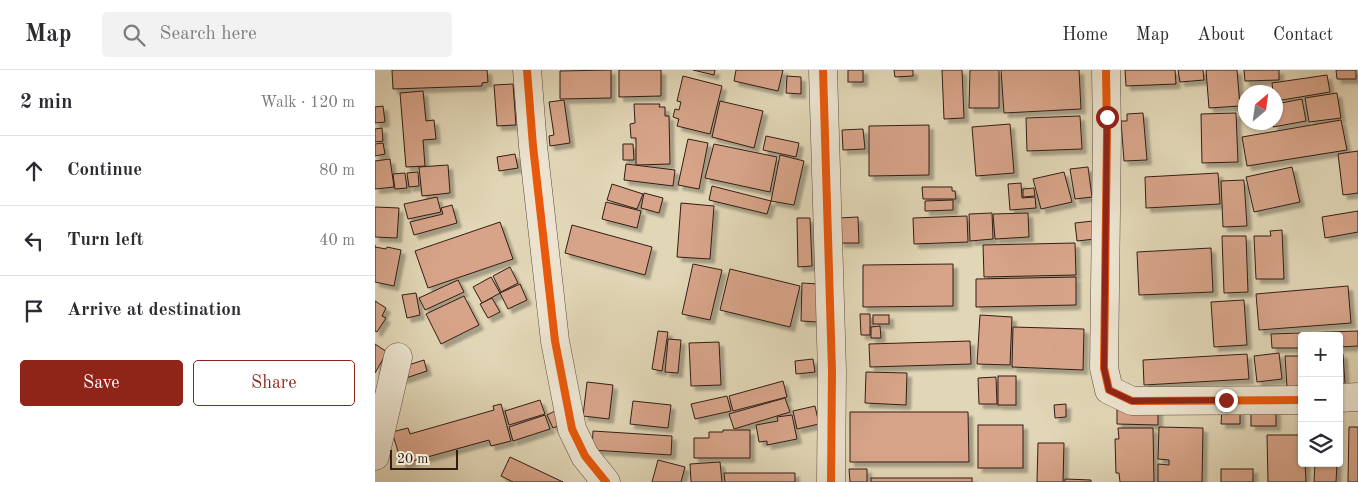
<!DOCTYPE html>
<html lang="en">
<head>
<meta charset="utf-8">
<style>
	:root { --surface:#fff; --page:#f2f2f3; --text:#2b2b33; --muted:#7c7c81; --line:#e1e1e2; --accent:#8f2418 }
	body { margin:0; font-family:"Old Standard TT",serif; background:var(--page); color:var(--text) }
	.controls { position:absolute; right:15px; bottom:15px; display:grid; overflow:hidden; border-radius:5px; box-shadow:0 1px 4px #0004 }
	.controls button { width:45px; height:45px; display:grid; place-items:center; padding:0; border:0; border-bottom:1px solid var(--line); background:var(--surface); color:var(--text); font:25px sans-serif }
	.compass { position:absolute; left:863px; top:15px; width:45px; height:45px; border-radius:50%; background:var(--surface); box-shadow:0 1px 4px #0004; rotate:29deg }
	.scale { position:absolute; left:15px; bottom:12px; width:68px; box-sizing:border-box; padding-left:5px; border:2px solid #321d14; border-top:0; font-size:14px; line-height:18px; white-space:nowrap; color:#321d14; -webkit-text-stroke:4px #ece4d0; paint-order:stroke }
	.stop { position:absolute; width:15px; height:15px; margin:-11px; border:4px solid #8f2418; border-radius:50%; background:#fff }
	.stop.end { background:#8f2418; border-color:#fff; box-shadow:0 1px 5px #0008 }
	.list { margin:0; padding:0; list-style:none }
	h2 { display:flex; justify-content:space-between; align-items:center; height:65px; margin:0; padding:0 20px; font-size:21px }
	h2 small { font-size:16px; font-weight:400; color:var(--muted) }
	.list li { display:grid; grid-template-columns:32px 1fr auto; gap:15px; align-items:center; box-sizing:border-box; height:70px; padding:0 20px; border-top:1px solid var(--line) }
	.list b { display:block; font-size:19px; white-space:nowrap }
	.list em { font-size:16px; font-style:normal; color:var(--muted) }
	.actions { display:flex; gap:10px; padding:15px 20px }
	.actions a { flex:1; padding:11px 0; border:1px solid var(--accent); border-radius:5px; text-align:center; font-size:18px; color:var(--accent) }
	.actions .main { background:var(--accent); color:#fff }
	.icon { flex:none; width:28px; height:28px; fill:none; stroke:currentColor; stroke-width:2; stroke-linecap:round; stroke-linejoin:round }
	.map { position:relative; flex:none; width:983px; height:412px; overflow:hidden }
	header { display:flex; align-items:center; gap:30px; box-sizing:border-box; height:70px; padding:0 25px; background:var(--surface); border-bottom:1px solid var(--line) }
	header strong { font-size:24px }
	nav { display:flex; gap:28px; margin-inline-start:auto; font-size:18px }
	.search { width:350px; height:45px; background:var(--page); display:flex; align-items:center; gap:12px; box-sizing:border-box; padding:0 18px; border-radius:5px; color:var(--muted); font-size:19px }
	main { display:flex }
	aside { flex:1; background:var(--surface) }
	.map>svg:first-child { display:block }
	.building { fill:#d7a489; stroke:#321d14; filter:url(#shadow) }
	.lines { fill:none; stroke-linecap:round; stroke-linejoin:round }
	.minor-casing { stroke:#5e4b3c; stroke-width:29 }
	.minor { stroke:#ece4d0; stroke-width:28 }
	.cycleway-casing { stroke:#ece4d0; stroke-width:11 }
	.cycleway { stroke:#e8590c; stroke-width:8 }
	.route { stroke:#8f2418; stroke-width:6 }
</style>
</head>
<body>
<header>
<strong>Map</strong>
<div class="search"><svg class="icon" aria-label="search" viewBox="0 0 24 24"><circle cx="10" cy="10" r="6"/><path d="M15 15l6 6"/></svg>Search here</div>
<nav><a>Home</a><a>Map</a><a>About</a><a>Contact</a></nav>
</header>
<main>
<aside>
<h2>2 min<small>Walk · 120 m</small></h2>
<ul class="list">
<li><svg class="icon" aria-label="ahead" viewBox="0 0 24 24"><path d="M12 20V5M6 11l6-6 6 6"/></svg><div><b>Continue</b></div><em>80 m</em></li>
<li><svg class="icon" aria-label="left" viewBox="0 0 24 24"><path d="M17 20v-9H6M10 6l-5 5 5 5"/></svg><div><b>Turn left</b></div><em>40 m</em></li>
<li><svg class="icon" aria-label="arrive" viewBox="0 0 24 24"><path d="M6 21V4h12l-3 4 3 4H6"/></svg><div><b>Arrive at destination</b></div></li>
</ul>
<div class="actions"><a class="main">Save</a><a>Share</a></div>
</aside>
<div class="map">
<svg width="983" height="412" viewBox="0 0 983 412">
	<defs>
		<filter id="shadow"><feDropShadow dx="4.5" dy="4.5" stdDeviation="1" flood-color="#0004"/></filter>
	</defs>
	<rect width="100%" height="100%" fill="#e1d6b6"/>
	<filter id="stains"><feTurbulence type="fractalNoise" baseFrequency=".004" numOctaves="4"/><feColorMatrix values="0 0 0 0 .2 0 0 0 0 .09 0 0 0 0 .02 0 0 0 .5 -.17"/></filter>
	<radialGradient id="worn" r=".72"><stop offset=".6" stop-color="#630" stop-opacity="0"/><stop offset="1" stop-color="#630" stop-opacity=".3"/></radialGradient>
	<g class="building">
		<path d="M17,0H112L113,12L107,13V16L18,19Z"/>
		<path d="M236,0V28L185,29V1Z"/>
		<path d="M244,0H286V26L244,27Z"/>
		<path d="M318,0H340L339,5Z"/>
		<path d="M361,0H408L403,21L359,11Z"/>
		<rect x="473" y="0" width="15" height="12"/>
		<path d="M519,0H538V6L520,7Z"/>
		<path d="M567,0H587L589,48L569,49Z"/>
		<path d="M595,0H624V38H594Z"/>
		<path d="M626,0H704L706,39L629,43Z"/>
		<path d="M750,0H800L801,14L751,16Z"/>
		<path d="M803,0H828L829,10L805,12Z"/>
		<path d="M831,0H862L865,36L834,38Z"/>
		<path d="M869,0H904V10L870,11Z"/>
		<path d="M961,0H981V9H962Z"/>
		<path d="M952,5L955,22L901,31V22H898L897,13Z"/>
		<path d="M308,6L347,16L335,64L302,56L304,49L298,47L300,39L304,40L306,32L302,31Z"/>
		<path d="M412,6L426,7V24L411,23Z"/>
		<path d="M138,14L141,55L122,56L119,15Z"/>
		<path d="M48,21L51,51L59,50L61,69L48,70L50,96L31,97L25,23Z"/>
		<path d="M962,23L966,48L934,52L930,28Z"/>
		<path d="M927,29L931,51L898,57V52H901V34Z"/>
		<path d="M189,30L195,73L175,76L174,66L179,65L174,32Z"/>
		<path d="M345,31L388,41L379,78L337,67Z"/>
		<path d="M259,34H285L284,37H290V46H294L295,94L261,95V68H256L255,54L260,53Z"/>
		<path d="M8,36L10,52L0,53V37Z"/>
		<path d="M768,43L772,90L749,91L746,51H752V44Z"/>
		<path d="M861,43L863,92L827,93L826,44Z"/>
		<path d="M705,46L707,79L652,81L651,48Z"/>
		<path d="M966,50L972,80L872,96L867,67Z"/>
		<path d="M635,54L639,103L601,106L597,57Z"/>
		<path d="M554,55V105L494,106V56Z"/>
		<path d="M7,58L8,71L0,72V59Z"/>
		<path d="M488,59L490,79L468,80L467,60Z"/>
		<path d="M391,66L424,73L421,87L388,80Z"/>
		<path d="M313,69L333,73L324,119L303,115Z"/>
		<path d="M8,73L10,84L0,86V74Z"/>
		<path d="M248,74H258L259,90H248Z"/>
		<path d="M339,74L402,87L395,122L330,108Z"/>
		<path d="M983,81V123L968,125L963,84Z"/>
		<path d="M140,84L143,98L124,101L122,87Z"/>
		<path d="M405,85L429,91L419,135L396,131Z"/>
		<path d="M15,89L19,117L0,119V91Z"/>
		<path d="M251,94L300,100L298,116L249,110Z"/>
		<path d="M73,95L75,123L47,126L44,97Z"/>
		<path d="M713,97L717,127L700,129L695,99Z"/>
		<path d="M917,97L925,132L879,142L871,107Z"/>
		<path d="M43,102L44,116L34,117L32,103Z"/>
		<path d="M689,102L697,132L666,139L658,109Z"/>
		<path d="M30,103L32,118L20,119L18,104Z"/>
		<path d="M843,103L845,134L771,138L770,107Z"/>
		<path d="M869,110L872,156L848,157L846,111Z"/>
		<path d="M646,113L647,128L660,127L661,138L635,140L633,114Z"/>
		<path d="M237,114L268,124L262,139L232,130Z"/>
		<path d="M337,116L396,131L392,144L334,130Z"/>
		<path d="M547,117H577V121H580L581,129H548Z"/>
		<path d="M659,118L660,126L648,127V119Z"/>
		<path d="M269,123L288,128L284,143L266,138Z"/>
		<path d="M62,127L66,142L33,149L29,134Z"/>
		<path d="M578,130V140L550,141V131Z"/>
		<path d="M231,132L266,141L262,158L227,149Z"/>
		<path d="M306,133L339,136L335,189L302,187Z"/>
		<path d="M77,135L82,153L39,165L35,152L68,144L66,138Z"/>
		<path d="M0,137L24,138L22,168L0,167Z"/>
		<path d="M983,141V162L950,168L947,147Z"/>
		<path d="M617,143L618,169L595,171L594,144Z"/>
		<path d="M653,143L654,167L620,169L618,144Z"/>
		<path d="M592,146L593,172L539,174L538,148Z"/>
		<path d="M483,147L484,173H465L464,148Z"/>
		<path d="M422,148H435L437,196L423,197Z"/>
		<path d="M718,151L720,169L702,171L700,153Z"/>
		<path d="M125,152L138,189L53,218L40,181Z"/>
		<path d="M197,155L277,177L270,205L190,183Z"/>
		<path d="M907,160L909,209H881L879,166H896L895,161Z"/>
		<path d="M847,166H871L873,222L849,223Z"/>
		<path d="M700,173L701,205L609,207L608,175Z"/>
		<path d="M0,175V177L11,179L12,177L26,180L19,216L0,212Z"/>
		<path d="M836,178L838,222L764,225L762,182Z"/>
		<path d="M318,194L347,200L335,250L307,244Z"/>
		<path d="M578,194V236L488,237V195Z"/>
		<path d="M135,197L143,213L126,222L118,206Z"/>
		<path d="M355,199L425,216L415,257L345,240Z"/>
		<path d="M116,207L125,223L107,233L98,217Z"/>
		<path d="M701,207V235L601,237V209Z"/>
		<path d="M83,210L89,222L50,240L44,228Z"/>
		<path d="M427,213L444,214L443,252L426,251Z"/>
		<path d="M145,214L152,230L133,239L125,223Z"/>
		<path d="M973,216L976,253L884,260L881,224Z"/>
		<path d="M41,223L45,245L32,248L27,225Z"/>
		<path d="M89,226L104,255L66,274L51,244Z"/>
		<path d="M117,228L125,242L113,248L105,234Z"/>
		<path d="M869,230L872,275L839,277L836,232Z"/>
		<path d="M0,231L11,238L7,246L11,248L2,262L0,261Z"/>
		<path d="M485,244H495V265H486Z"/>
		<rect x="498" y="245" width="16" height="9"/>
		<path d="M605,245L637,247L635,295L602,294Z"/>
		<path d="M505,256L506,268H496V257Z"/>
		<path d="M638,257L709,259L708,300L637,297Z"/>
		<path d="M283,261L293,262L287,301L277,299Z"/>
		<path d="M983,261V276L964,277V266H927V278H897L896,264Z"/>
		<path d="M293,269L306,270L303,303L290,302Z"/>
		<path d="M595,271L596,294L495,297L494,274Z"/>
		<path d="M344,272L346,315L316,316L314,273Z"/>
		<path d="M0,274L12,282L0,303Z"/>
		<path d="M904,283L907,309L882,312L879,286Z"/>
		<path d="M872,284L874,309L769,315L768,290Z"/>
		<path d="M964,284H968L970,314L964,315Z"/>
		<path d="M910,286H927V316L912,317Z"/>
		<path d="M438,289L440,302L421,304L420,291Z"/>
		<path d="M49,290L52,301L28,309L24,298Z"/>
		<path d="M491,302L532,303L531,335L490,333Z"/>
		<rect x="623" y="306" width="18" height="29"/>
		<path d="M621,307L622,334H604L603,308Z"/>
		<path d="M408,311L412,327L358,341L354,326Z"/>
		<path d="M212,312L238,315L234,349L208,346Z"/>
		<path d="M352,326L356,341L320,349L316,334Z"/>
		<path d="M410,328L415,342L359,359L354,344Z"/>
		<path d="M165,330L170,344L134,355L130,341Z"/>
		<path d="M258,331L296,335L293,358L255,354Z"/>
		<path d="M126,334L136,371L116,376L114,370L27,394L17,362L33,358L35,364L119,340L118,336Z"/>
		<path d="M691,334V347L680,348L679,335Z"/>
		<path d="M742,335L783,336V355L742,354Z"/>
		<path d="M440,336L444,354L422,359L418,341Z"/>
		<path d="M847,337L865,338V354H846Z"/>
		<rect x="876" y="338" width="25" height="18"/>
		<path d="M182,340L188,354L178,358L172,345Z"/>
		<path d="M475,342H593L594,392H475Z"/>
		<path d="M170,345L175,359L138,371L134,357Z"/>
		<path d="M417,345L422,369L392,375V371L384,372L381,355L403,351L402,347Z"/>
		<rect x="603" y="355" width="45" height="43"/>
		<path d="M784,357L828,358L827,412H783V394L794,395V390L783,389Z"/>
		<path d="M974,357H983V412H973Z"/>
		<path d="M743,358H778L779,412H745L744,403H741L740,369H744Z"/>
		<path d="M348,360H375V388H319V368H334V362H348Z"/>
		<path d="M218,361L297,366L296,385L217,380Z"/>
		<path d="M892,365H927V393H930L931,412H893Z"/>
		<path d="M663,373H689L688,412H662Z"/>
		<path d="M135,387L188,412H138L126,406Z"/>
		<path d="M283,390L310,397L306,412H277Z"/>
		<path d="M345,392L347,412H316L315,394Z"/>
		<path d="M940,393H962L961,412H939Z"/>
		<path d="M474,399H492V412H475Z"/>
		<rect x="846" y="399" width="32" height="13"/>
		<path d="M349,403H420V412H350Z"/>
		<rect x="496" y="408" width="101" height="4"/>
		<path d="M690,409L716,410V412H690Z"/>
	</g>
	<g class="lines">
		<defs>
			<g id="minor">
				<path d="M152,0L158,76L180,271L197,359L210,386L231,412"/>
				<path d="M448,0L457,301L456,412"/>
				<path d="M731,0L732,63L729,298L734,320L757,331L927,330"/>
				<path d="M964,328L983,327"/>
				<path d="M0,386L23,287"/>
			</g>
		</defs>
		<use href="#minor" class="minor-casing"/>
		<use href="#minor" class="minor"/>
		<defs>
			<g id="cycleway">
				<path d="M152,0L158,76L180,271L197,359L210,386L231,412"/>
				<path d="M448,0L457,301L456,412"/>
				<path d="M731,0L732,63L729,298L734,320L757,331L927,330"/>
			</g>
		</defs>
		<use href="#cycleway" class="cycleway-casing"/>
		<use href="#cycleway" class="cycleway"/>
	</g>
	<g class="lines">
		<path class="route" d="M732,47L729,298L734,320L757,331L851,330"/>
	</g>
	<rect width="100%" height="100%" filter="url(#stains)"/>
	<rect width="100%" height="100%" fill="url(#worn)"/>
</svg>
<div class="controls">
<button>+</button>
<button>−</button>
<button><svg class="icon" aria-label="layers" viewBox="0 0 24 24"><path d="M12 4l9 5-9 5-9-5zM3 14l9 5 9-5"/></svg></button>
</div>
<svg class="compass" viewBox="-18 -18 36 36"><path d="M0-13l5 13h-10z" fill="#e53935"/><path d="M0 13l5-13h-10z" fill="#7c7c81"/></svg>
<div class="scale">20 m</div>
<div class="stop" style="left:732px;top:47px"></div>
<div class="stop end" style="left:851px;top:330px"></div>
</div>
</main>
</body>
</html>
